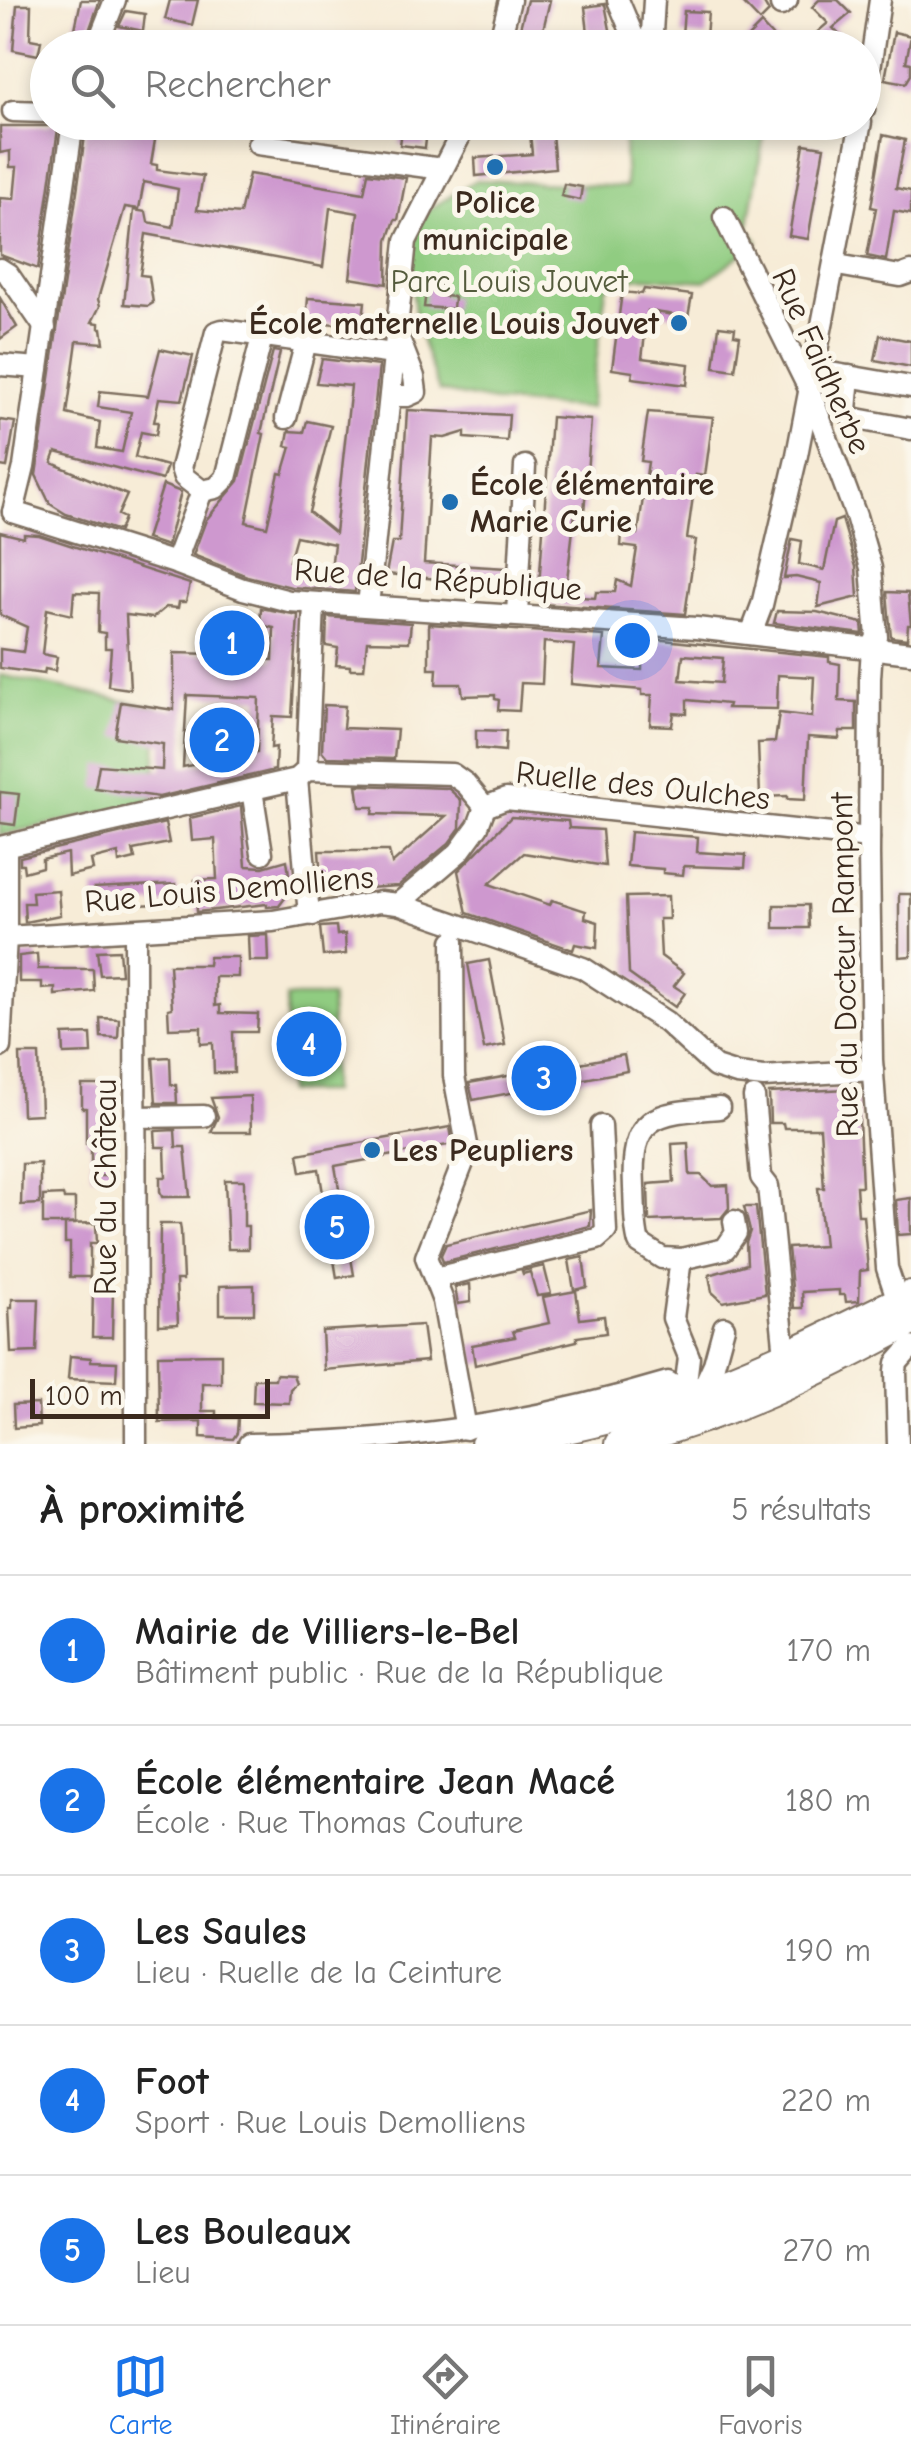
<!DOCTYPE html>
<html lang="fr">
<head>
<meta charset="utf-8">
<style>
	:root { --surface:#fff; --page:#f2f2f2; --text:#222; --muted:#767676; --line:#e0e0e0; --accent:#1a73e8 }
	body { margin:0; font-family:"Comic Neue",sans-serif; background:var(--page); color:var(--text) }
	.scale { position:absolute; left:30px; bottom:25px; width:240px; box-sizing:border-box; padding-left:10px; border:5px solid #3b2a1e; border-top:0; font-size:28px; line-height:35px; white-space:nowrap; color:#3b2a1e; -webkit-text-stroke:8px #fbf7ec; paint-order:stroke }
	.you { position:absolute; left:632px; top:640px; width:35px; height:35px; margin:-25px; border:8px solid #fff; border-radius:50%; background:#1a73e8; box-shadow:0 0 0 15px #1a73e833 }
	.badge { display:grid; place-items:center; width:65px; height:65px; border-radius:50%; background:var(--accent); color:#fff; font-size:32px; font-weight:700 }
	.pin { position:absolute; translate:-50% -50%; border:5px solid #fff; box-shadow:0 2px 10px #0006 }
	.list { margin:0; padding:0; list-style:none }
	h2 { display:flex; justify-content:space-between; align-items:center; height:130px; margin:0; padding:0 40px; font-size:42px }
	h2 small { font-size:32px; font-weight:400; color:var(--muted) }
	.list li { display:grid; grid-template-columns:65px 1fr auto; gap:30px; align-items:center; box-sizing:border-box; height:150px; padding:0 40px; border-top:2px solid var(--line) }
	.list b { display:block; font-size:38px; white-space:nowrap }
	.list p { margin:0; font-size:32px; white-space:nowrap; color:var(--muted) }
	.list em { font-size:32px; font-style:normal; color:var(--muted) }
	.icon { flex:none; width:55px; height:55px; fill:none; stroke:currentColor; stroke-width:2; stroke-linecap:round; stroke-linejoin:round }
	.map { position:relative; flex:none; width:911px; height:1444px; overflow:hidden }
	.search { position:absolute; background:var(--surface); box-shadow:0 5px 15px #0003; left:30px; right:30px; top:30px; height:110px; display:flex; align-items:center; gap:25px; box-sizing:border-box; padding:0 35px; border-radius:55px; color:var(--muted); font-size:38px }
	.sheet { height:880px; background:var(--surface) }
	nav { display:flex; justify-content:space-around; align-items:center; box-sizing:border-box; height:140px; border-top:2px solid var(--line); background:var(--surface); font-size:28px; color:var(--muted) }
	nav a { display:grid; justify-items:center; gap:5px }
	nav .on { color:var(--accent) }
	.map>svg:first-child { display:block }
	.green { fill:#90cc81; stroke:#667b50; stroke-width:2.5 }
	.building { fill:#ce98cf; fill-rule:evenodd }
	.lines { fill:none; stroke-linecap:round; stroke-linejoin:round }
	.minor-casing { stroke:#7d6e5f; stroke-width:25 }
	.major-casing { stroke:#7d6e5f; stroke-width:32 }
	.minor { stroke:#fff; stroke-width:20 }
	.major { stroke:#fff; stroke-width:28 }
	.poi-dot { fill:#1f6fb2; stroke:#fbf7ec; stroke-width:4 }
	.labels { text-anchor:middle; stroke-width:10; stroke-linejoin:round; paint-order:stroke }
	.poi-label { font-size:32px; font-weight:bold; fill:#3b2a1e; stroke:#fbf7ec; text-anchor:start }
	.park-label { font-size:32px; fill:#545b3c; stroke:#fbf7ec }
	.street-label { font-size:32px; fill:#3b2a1e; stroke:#fbf7ec }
</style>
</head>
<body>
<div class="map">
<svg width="911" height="1444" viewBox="0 0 911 1444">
	<rect width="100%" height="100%" fill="#fbf7ec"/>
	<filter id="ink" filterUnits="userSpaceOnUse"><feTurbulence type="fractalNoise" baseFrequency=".01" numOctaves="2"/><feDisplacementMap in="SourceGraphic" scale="20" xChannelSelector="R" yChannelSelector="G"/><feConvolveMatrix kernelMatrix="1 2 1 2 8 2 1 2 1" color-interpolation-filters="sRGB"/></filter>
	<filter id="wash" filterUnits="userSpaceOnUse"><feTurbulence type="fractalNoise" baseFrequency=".0048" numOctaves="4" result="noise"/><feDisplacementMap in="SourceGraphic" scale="40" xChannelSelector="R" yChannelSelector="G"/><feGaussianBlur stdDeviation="2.25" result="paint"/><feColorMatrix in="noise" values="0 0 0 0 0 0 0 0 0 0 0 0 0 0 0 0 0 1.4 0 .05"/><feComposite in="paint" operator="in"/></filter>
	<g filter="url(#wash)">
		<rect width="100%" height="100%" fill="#f7ecd7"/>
		<g class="green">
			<path d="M623,123H766L748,229L758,242L705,281L644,277L618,280L606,288L590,408L499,403L439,391L417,327L406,241L417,217L476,180L626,187Z"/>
			<path d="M0,675L158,708L154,802L0,835Z"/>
			<path d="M286,997H331V1092H287Z"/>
		</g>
		<g id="blocks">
			<g class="building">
				<path d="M81,0H100L83,48H71Z"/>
				<path d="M170,0H198L192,25L165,19Z"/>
				<path d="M527,0H550L543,30L545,48H522L520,28Z"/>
				<path d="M740,0H762L769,12L760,21Z"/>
				<path d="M819,0H838L851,13L833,28L852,48H813L821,40L815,34L828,23L812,7Z"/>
				<path d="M605,4L612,40L589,42L585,7Z"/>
				<path d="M17,5H31L30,39L41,41L38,55L13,50Z"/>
				<path d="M126,11L145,14L143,31L119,26Z"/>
				<path d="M684,11L708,12L706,37L682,35Z"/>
				<path d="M761,24L783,48H750L744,41Z"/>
				<path d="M894,32L911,36L906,62L911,63V75L906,83L885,79Z"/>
				<path d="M56,122H59L38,269L0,255V198L14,199L17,167H10V151L0,153V126H48Z"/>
				<path d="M87,122L135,126L136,122H158L151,164L157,165V170L203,176L197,210L240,214L249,174L364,193L368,173L406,178L398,220H395L388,240L387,284L350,278L358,213L330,208L323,267L146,234L140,275L149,276L153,303L148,306L124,304L134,210L146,212L148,222L173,227L178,189L144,182L139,209L125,207L98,299L100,306L92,322L99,323V328H102L104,343L77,341L67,414L100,422L97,448L122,452L131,412L98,407L100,391L148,396L160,349L193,356L182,400L159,398L154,422H158L156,435L141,432L135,457L167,466L162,480L56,452L52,463L127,495L118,515L124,518L119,531L66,514L50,504L36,475Z"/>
				<path d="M403,122H428L425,148L400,145Z"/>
				<path d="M529,122H551L555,168L476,176L475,158L532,154Z"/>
				<path d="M883,135L905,140L896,188L911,191V214L894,211L886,260L867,256L876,208L871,207Z"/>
				<path d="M804,144L824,147L808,239L789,236Z"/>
				<path d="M564,184L582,187L580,200L561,196Z"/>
				<path d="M427,283L444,285L443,296L454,297L453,309L424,307Z"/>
				<path d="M644,289L692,295L688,317L648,311L642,358L689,364L687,385L632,378L633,372L612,369L622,292L642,294Z"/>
				<path d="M0,298L17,327L0,339Z"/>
				<path d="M308,298L365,302L362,327L306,321Z"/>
				<path d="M719,326L735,328L734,335L740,336L735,370L714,367Z"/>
				<path d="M880,335L911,341V367L875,360Z"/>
				<path d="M273,351L280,352L261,433L264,434L246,522L267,527L279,473L283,474L291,447L286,446L289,431L304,432L307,421L331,426L309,512L335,533L351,386L316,383L322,359L379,366L355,592L291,587L247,576L193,555L206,520L239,481ZM296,536L334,544L331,569L289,561Z"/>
				<path d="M407,410L509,415L507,441L465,438V432L445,438L432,437L424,563L506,568L504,590L479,588L472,592L463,587L437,585V579L386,574L392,542H399Z"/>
				<path d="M648,412L713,417L705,476L696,475L687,539L696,540L685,614L542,604L539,587L551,417L591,420L584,513H575L565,596L595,598L596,592H615L617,580L631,586L637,548L621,546L622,533L638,534L648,462L641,461Z"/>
				<path d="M0,420L15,422L7,467L0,466Z"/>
				<path d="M163,485L181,492L167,546L146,539Z"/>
				<path d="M842,519L856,567L858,597L818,607L821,583L796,577L784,578L792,539L802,541L799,564L824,570L834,522Z"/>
				<path d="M0,532L24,538V534L39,535L190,584L186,602H179L178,608L166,607L153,618L126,615L130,689L108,686L111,648H105V633L98,632L99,593L74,592L72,615L47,609L42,654L57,657L55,671L45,669L44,674L0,668V649L23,652L27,627L0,615Z"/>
				<path d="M887,592L908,593L911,625H908L907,639L891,637Z"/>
				<path d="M261,608L298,615L292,717L273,716L271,748L276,747L275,770L159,797L95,788L99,765L162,770L163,744L115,737L121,702L174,710V653L215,654L217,629L248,631L247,659L273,660L274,628L260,625ZM187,695L259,698L257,752L183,767Z"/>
				<path d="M777,611L817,612L862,623L863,634L774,623Z"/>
				<path d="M327,617L411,623L409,642L367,641L364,669H350V666L336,665L338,648L326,646Z"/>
				<path d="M429,624L604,636L601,668L642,670L643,638L829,657V662L840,664L839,701L856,702V731H840L839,739L808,737L805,800L787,799V796L760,797L758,743L775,742L779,713L812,717L814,677L778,675L777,709L727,708L728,704L687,700V714L674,713L672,726L650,725L652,695H642V690L571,684L574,645L544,642L542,684L521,683L519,711L498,710L499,700L495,699V695L463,696L461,684H436L437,669H429ZM683,655L723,658L721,683L680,680Z"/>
				<path d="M324,705L345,706L343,728L397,730L394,759L327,757L322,751Z"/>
				<path d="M476,730L506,731L505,751L476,748Z"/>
				<path d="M357,785L448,788L461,800L460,828L449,843L398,886L336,890L321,879L319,851H389L392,864L446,816L373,814L374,807H360Z"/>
				<path d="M0,792L19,794L15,825L0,823Z"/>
				<path d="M241,806L246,866L263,867L287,860L291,890L279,906L267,907V904L197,912L195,880L217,879L215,839L192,841L190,818Z"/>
				<path d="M511,817L568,821L569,828L602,830L605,866L524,853L489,884L550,905L552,900L586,911L585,918L598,922L597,948L575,944L573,950L467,913L458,871Z"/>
				<path d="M165,823L169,843L133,850L135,859L119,863L118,853L91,860L93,870L68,876L67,853L42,859V867L24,872L23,864H20V857Z"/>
				<path d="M630,832L698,837L697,852L746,855L745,868L684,866L683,875L663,873V869L627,866Z"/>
				<path d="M176,884L179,903L95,907L94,888Z"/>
				<path d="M58,890L60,915L25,922L24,903H33L32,892Z"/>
				<path d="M899,894H911V956L899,957Z"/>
				<path d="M668,896L669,919H659L661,956L684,973L674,986L685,993L675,1007L629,974L626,897Z"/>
				<path d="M774,905H808L809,928H774Z"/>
				<path d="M336,926L337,935L345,934L346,954L323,956L320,927Z"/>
				<path d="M268,935L269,961H249L248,936Z"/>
				<path d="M119,950L121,974L100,975L97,951Z"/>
				<path d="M37,954L38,969H93L94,991L55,995V988L42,989V982H19V956Z"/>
				<path d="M209,957H238V977H215V1006L220,1005V1013L258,1014L257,1032H233L234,1073H214L213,1043L201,1044V1027L169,1028L168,1009L172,1008L169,965H208Z"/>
				<path d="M489,960L505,1045L484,1049L468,964Z"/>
				<path d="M100,1018L119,1019L118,1038L101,1037Z"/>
				<path d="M91,1034L92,1053L64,1054L63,1035Z"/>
				<path d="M20,1054H39L41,1114L22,1115Z"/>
				<path d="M624,1055L627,1071L473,1100L469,1083Z"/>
				<path d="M170,1057L171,1085H176L177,1103H156L153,1058Z"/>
				<path d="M82,1085H101L105,1156H111L112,1176H91V1143H86V1108H82Z"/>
				<path d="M848,1089L858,1098L862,1186H856L858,1215H863L868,1270L860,1271L859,1301L846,1302L845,1295H839V1290L802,1292L803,1308H794L788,1248L824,1246L818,1188H824L820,1128H784L783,1123H770L769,1093Z"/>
				<path d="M250,1096L251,1132H211L218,1117L211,1098Z"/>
				<path d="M450,1127L453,1144L335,1166L354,1275L337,1278L319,1169L301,1172L298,1154Z"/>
				<path d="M175,1130L176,1147H185L190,1197H162L160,1191V1177H166L165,1147H156L155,1131Z"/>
				<path d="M688,1143L690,1175H701L712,1186L728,1185L729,1208L721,1218L649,1221L648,1184L674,1182L672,1144Z"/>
				<path d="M40,1163V1204L21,1205L22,1164Z"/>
				<path d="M225,1180H244V1226H248V1249H228Z"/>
				<path d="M63,1195L64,1199H75V1224H43V1196Z"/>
				<path d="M911,1198V1234L898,1235L896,1200Z"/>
				<path d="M744,1207H756L765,1294L723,1302L712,1292L709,1275L747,1264L746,1243L750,1231Z"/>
				<path d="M591,1210L590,1226L443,1262L441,1255L446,1244Z"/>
				<path d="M96,1223L97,1243H90V1277H70V1243H65V1224Z"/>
				<path d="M160,1224H180L181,1231L183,1280H176L178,1324L159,1325Z"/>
				<path d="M583,1257L587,1287L574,1290L569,1260Z"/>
				<path d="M544,1266L551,1294L537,1296L530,1272L523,1274L522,1271Z"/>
				<path d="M470,1284L471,1302L458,1304L455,1287Z"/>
				<path d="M254,1285V1314H220V1286Z"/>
				<path d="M93,1289H113L112,1337H92Z"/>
				<path d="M576,1291L580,1319L604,1316L606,1333L577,1337V1341L475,1365L472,1345L515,1337L513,1331L549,1323L543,1297Z"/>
				<path d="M12,1299H39L37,1352L11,1353L9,1308H12Z"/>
				<path d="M422,1325L427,1361L324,1370L322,1331Z"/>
				<path d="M221,1354V1383H202V1411H216V1418H238L237,1433L233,1439L201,1437V1421L159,1422L158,1355Z"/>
				<path d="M70,1356L91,1358V1361L117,1362L116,1381L68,1379Z"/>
				<path d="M276,1374L293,1375L296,1383L290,1389L289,1403L253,1402L254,1379H275Z"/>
				<path d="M38,1404L39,1426L14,1428L13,1405Z"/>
			</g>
		</g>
	</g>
	<g filter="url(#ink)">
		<use href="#blocks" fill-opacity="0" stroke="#7d6e5f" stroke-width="2.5"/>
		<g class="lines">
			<defs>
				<g id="minor">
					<path d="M618,0L634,38L644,44L652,33L654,0"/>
					<path d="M781,5L787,0"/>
					<path d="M96,48L115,0"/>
					<path d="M498,48L510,0"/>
					<path d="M864,110L880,0"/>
					<path d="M13,111L48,112"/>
					<path d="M258,144L442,169"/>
					<path d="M724,217L808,387L856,516L871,568L877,637L872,648L870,678L869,855L872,1060L887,1268L898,1301"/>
					<path d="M843,266L900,276L911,272"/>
					<path d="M0,269L8,274L45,328"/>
					<path d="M262,337L226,478L216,488L202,491L184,477L181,468L216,332L222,330L393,354"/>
					<path d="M0,365L38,368"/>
					<path d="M813,370L911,387"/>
					<path d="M849,376L846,410L852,418L911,429"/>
					<path d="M390,396H407L416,392L414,377L396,331"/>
					<path d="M286,418L306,342"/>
					<path d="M13,512L175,563L243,589L289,601L696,628L911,653"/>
					<path d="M13,512L24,467L73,122"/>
					<path d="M175,563L202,491"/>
					<path d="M368,606L406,241L467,122"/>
					<path d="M517,614L525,466"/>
					<path d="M751,634L762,605L797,455L861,122"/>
					<path d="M307,770L314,604"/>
					<path d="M297,779L308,904L313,915"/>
					<path d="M252,790L262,853"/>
					<path d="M0,847L297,779L307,770L452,774L466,784L485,807"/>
					<path d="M398,904L459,852L478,826L485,807L506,799L869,838"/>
					<path d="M135,930L136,1444"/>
					<path d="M6,937L273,921L380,902L398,904L583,968L666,1022L715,1067L737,1074L764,1077L873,1070"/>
					<path d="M453,941L454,1076L468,1150L426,1257L443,1301L466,1429"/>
					<path d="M0,1047L6,937V847"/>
					<path d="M754,1097L761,1177L768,1186L785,1355"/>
					<path d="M135,1117L204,1116"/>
					<path d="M681,1259L662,1258L639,1243C634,1226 635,1206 634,1188C630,1114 654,1113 719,1108"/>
					<path d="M435,1278L597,1239L606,1231L601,1126"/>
					<path d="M702,1390L714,1364L724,1327"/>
					<path d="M690,1400L686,1382L689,1357L673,1318L681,1259L725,1249L736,1233L734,1221"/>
					<path d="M249,1444C400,1442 524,1425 668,1382L677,1388L683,1408"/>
					<path d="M898,1444L896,1371L897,1363L911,1347"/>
				</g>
				<g id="major">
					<path d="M485,1444C565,1432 648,1412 723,1382C787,1357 849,1325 911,1295"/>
					<path d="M619,1444C727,1416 813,1375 911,1322"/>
				</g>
			</defs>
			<use href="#minor" class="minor-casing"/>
			<use href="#major" class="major-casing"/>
			<use href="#minor" class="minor"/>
			<use href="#major" class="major"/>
		</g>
	</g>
	<g class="poi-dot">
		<circle cx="495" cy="167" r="10"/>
		<circle cx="679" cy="323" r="10"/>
		<circle cx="450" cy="502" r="10"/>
		<circle cx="372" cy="1150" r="10"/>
	</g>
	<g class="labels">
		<g class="poi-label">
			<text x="495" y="213" text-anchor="middle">Police<tspan x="495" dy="37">municipale</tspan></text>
			<text x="659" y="334" text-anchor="end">École maternelle Louis Jouvet</text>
			<text x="470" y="495">École élémentaire<tspan x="470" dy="37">Marie Curie</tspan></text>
			<text x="392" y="1161">Les Peupliers</text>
		</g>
		<g class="park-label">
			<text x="509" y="292">Parc Louis Jouvet</text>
		</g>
		<g class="street-label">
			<text transform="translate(822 361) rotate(66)" y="11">Rue Faidherbe</text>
			<text transform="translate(438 579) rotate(4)" y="11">Rue de la République</text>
			<text transform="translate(643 785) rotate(6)" y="11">Ruelle des Oulches</text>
			<text transform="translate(229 889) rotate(-5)" y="11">Rue Louis Demolliens</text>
			<text transform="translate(844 965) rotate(-91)" y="11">Rue du Docteur Rampont</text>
			<text transform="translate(105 1187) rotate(-90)" y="11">Rue du Château</text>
		</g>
	</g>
</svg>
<div class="scale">100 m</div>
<div class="you"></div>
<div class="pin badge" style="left:232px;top:643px">1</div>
<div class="pin badge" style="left:222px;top:740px">2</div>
<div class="pin badge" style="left:544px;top:1078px">3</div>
<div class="pin badge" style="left:309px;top:1044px">4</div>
<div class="pin badge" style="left:337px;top:1227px">5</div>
<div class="search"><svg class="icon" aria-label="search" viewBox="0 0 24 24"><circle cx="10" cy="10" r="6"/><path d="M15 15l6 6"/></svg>Rechercher</div>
</div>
<section class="sheet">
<h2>À proximité<small>5 résultats</small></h2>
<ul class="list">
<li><span class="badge">1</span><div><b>Mairie de Villiers-le-Bel</b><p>Bâtiment public · Rue de la République</p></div><em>170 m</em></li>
<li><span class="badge">2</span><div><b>École élémentaire Jean Macé</b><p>École · Rue Thomas Couture</p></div><em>180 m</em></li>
<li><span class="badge">3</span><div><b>Les Saules</b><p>Lieu · Ruelle de la Ceinture</p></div><em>190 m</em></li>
<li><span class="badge">4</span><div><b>Foot</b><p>Sport · Rue Louis Demolliens</p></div><em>220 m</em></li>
<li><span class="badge">5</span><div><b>Les Bouleaux</b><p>Lieu</p></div><em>270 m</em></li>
</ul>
</section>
<nav>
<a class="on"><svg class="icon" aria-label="map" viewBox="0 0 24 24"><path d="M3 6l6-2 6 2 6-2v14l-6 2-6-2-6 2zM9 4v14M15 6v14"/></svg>Carte</a>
<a><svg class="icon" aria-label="directions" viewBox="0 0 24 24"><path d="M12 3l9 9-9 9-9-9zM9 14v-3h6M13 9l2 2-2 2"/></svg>Itinéraire</a>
<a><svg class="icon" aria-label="saved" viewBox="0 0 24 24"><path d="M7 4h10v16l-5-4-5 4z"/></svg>Favoris</a>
</nav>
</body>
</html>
